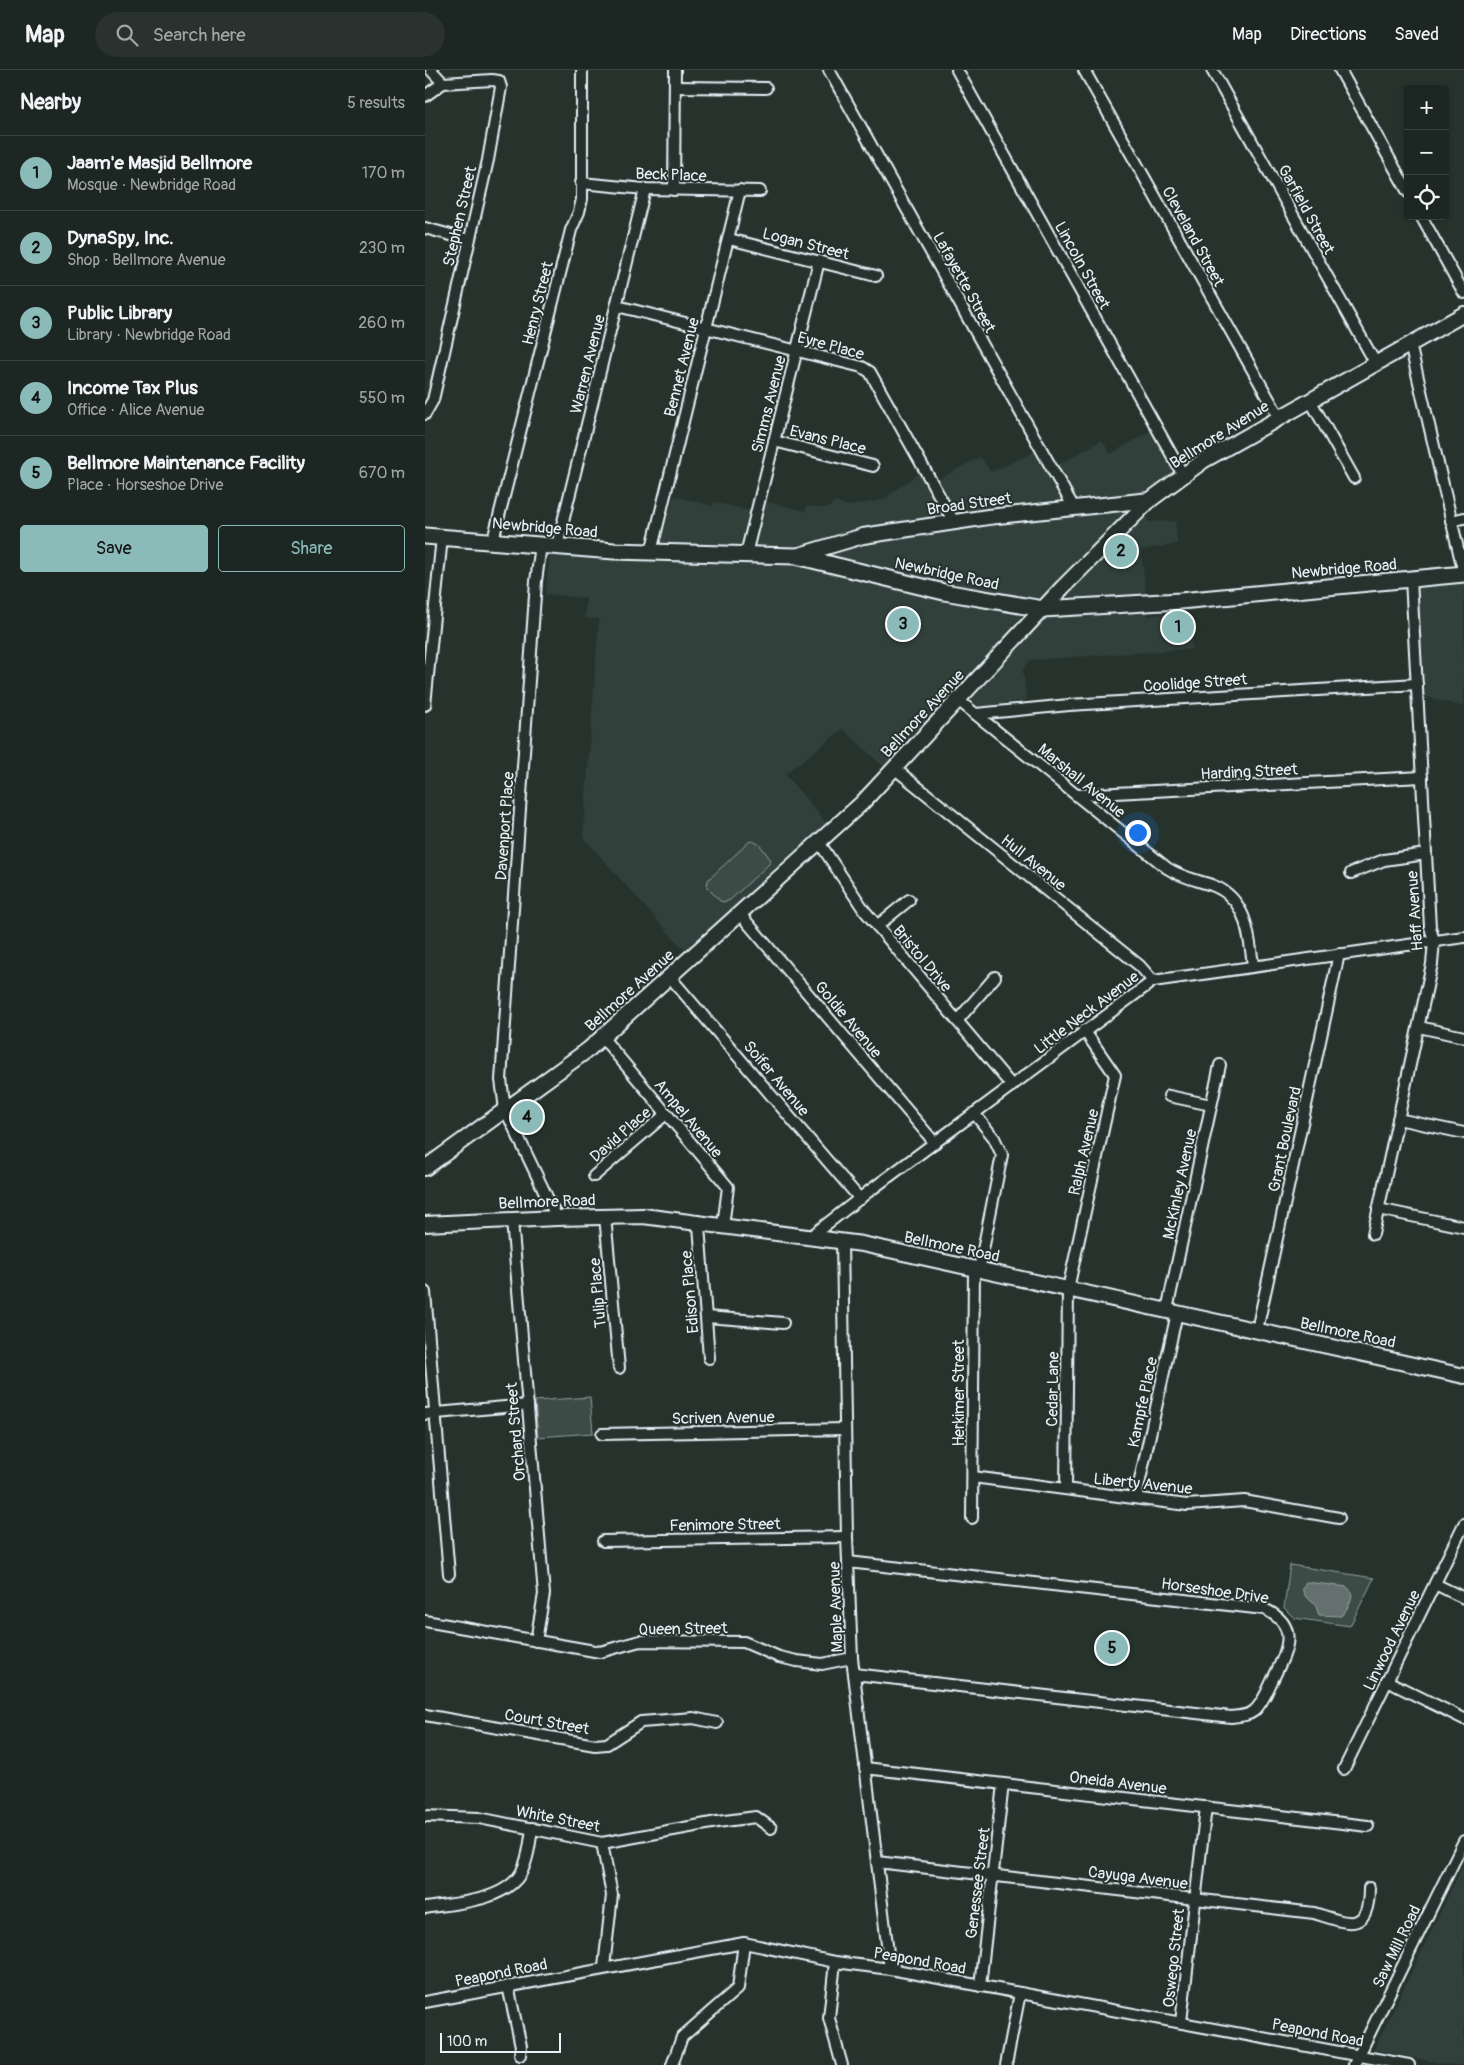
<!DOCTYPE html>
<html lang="en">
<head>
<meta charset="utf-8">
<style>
	:root { --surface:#1c2622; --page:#29322f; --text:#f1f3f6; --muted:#a0a5a5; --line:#3a4340; --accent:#8bbbb9 }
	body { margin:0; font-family:Pangolin,sans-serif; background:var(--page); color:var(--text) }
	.controls { position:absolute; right:15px; top:15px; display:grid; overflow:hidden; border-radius:5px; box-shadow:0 1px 4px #0004 }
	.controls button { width:45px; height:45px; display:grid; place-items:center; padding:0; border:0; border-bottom:1px solid var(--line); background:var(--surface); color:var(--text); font:25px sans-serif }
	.scale { position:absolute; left:15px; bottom:12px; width:121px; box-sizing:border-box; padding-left:5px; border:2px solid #e8f1f8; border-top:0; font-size:14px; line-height:18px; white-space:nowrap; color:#e8f1f8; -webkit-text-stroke:4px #26332d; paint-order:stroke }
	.you { position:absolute; left:712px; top:762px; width:18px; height:18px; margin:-12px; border:4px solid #fff; border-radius:50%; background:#1a73e8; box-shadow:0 0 0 8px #1a73e833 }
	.badge { display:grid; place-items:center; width:32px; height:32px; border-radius:50%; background:var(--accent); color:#111; font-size:16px; font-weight:700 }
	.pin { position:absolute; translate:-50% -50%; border:2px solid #fff; box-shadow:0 1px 5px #0006 }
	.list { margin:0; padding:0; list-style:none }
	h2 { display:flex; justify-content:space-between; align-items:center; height:65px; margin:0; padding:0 20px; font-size:21px }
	h2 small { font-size:16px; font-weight:400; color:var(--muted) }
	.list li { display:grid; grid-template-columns:32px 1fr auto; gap:15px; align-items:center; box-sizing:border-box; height:75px; padding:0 20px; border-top:1px solid var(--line) }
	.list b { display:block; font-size:19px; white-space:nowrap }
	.list p { margin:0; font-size:16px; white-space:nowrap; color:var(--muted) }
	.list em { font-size:16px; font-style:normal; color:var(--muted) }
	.actions { display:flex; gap:10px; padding:15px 20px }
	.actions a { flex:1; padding:11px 0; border:1px solid var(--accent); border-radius:5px; text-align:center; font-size:18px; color:var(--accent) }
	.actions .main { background:var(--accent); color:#111 }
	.icon { flex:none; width:28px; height:28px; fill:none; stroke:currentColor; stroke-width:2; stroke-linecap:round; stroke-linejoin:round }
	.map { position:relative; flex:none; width:1039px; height:1995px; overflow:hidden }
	header { display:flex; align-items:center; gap:30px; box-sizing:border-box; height:70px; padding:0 25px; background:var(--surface); border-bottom:1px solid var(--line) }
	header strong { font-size:24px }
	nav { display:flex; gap:28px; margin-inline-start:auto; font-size:18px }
	.search { width:350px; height:45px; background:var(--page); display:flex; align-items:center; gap:12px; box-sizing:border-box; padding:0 18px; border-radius:28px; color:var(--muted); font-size:19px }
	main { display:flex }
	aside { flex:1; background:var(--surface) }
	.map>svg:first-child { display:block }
	.built { fill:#333f3a }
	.green { fill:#3e4b47; stroke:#939ea0 }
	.water { fill:#636f6d; stroke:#98a3a5 }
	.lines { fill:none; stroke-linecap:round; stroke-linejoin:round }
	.street-casing { stroke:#e8f1f8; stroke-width:14 }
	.secondary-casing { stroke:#e8f1f8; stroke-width:18 }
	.primary-casing { stroke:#e8f1f8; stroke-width:19 }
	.street { stroke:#26332d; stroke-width:10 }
	.secondary { stroke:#26332d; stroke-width:14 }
	.primary { stroke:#26332d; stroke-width:15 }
	.labels { text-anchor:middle; stroke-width:4; stroke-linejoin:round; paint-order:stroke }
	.street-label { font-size:16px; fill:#e8f1f8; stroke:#26332d }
</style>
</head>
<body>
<header>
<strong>Map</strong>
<div class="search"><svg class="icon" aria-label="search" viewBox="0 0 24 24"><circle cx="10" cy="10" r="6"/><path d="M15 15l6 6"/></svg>Search here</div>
<nav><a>Map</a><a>Directions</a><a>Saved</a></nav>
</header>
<main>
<aside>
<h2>Nearby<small>5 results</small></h2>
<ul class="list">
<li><span class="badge">1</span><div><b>Jaam'e Masjid Bellmore</b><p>Mosque · Newbridge Road</p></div><em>170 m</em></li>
<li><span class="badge">2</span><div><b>DynaSpy, Inc.</b><p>Shop · Bellmore Avenue</p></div><em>230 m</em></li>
<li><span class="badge">3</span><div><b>Public Library</b><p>Library · Newbridge Road</p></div><em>260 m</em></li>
<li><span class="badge">4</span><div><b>Income Tax Plus</b><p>Office · Alice Avenue</p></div><em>550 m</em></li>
<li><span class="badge">5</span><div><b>Bellmore Maintenance Facility</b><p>Place · Horseshoe Drive</p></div><em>670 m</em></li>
</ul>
<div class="actions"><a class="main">Save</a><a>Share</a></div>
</aside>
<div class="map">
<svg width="1039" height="1995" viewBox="0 0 1039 1995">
	<rect width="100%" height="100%" fill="#26332d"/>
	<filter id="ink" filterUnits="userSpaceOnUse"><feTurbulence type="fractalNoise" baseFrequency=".02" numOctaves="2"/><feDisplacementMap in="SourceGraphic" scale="10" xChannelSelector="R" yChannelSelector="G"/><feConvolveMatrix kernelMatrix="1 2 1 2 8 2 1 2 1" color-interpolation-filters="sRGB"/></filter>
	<g filter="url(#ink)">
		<g class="built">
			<path d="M730,359L755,405L718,436L723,452L750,451L752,474L716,480L723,546L763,541L767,579L605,590L598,600L602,630L554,637L535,617L460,698L418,659L360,704L403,755L259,880L158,767L174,549L160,548L161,528L120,524L125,485L230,488L249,426L288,436L289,432L326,441L342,432L381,441L382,436L398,438L406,437L408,432L423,436L458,430L495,402L503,415L555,387L566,402L609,382L617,395L635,394L677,370L685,384Z"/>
			<path d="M1039,506V637L994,625L988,511Z"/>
			<path d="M1039,1793V1995H1026L949,1980Z"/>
		</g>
		<g class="green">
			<path d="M325,771C335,771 340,783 346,790L344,794L305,830L300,832L295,831L282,817L283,810Z"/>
			<path d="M165,1327L168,1363L113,1367L110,1331Z"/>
			<path d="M865,1495L949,1508L925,1556L869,1548L859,1538Z"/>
		</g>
		<path class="water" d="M881,1512L922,1517L927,1522C927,1531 922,1540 916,1546L894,1545L890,1534L881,1527L877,1519Z"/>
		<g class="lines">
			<defs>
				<g id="street">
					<path d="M6,0L18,13"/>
					<path d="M404,0L649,438"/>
					<path d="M532,0L758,405"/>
					<path d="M659,0L854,347"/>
					<path d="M787,0L951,294"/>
					<path d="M915,0L983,122"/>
					<path d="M250,17L341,18"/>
					<path d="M0,26L18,13L67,10L74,11L76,17L63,90L8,330L0,344"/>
					<path d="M156,113L220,119L335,121"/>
					<path d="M249,120L250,0"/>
					<path d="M996,146L1039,223"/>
					<path d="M0,158L44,170"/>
					<path d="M304,169L451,206"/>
					<path d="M192,236L437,297L445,302L529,452"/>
					<path d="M985,274L1039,504"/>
					<path d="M885,330L929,408"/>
					<path d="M349,371L448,396"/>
					<path d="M1026,451L1039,448"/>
					<path d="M68,470L146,160L154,142L157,129V0"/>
					<path d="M116,475L111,511L76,1010L80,1039L132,1148"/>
					<path d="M132,476L220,119"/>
					<path d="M226,482L315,120"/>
					<path d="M321,484L394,191"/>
					<path d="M533,630L742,798C757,808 773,810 789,816C822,829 824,866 828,895"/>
					<path d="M0,635L17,467"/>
					<path d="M551,644L644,635L992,614"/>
					<path d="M469,698L715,896L728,911"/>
					<path d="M652,725L997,707"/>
					<path d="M394,772L439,840L587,1016"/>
					<path d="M926,803L959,790L1001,784"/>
					<path d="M315,844L510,1073"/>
					<path d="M452,856L484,830"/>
					<path d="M245,907L435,1129"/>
					<path d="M532,951L570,907"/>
					<path d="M994,957L1039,967"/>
					<path d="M177,967L303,1117L298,1156"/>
					<path d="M744,1026L786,1035"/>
					<path d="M549,1043L569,1068L577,1085L554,1200"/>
					<path d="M973,1049L1039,1063"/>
					<path d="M169,1106L241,1044"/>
					<path d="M953,1139L1039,1157"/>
					<path d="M180,1146L194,1298"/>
					<path d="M87,1150L119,1524L111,1571"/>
					<path d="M274,1155L284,1288"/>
					<path d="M948,1164L1007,894L1009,871L1005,857L986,509"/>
					<path d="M385,1167L443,1122L728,911L1039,867"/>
					<path d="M417,1171L422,1467L427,1588L465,1899"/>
					<path d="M0,1222L24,1504"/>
					<path d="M742,1240L795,995"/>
					<path d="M282,1247L358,1253"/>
					<path d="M832,1260L914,884"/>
					<path d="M0,1344L103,1335"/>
					<path d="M177,1364L420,1359"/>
					<path d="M548,1407L762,1435L819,1431L914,1448"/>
					<path d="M641,1419L643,1219L690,1005L659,960"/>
					<path d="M711,1428L752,1243"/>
					<path d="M547,1448L549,1199"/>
					<path d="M178,1471L422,1467"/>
					<path d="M423,1492L839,1539C877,1556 861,1582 847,1611C842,1621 838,1633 829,1641C823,1646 814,1646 806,1647L429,1604"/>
					<path d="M1010,1514L1039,1528"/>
					<path d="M0,1551L175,1582L215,1571L319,1572L354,1587L372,1591L397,1594L427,1588"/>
					<path d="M962,1611L1039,1649"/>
					<path d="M0,1645L170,1675L182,1674L216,1652L268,1648L292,1653"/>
					<path d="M440,1698L943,1756"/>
					<path d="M919,1699L1039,1454"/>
					<path d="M0,1746L54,1748L177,1773L292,1752L331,1747L346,1758"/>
					<path d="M177,1773L187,1825L179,1897"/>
					<path d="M452,1792L889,1843C922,1853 944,1865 944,1818"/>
					<path d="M0,1838C29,1833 79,1832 96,1803C103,1790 105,1773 107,1758"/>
					<path d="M410,1892L404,1948L417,1995"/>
					<path d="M83,1916L96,1976L95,1985"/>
					<path d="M555,1916L578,1714"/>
					<path d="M0,1932L319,1873L410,1892L465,1899L984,1995"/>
					<path d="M756,1952L781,1737"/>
					<path d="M247,1995L257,1967L313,1918L319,1873"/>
					<path d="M581,1995L595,1923"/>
					<path d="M929,1995L1039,1771"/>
				</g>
				<g id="secondary">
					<path d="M371,486L438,466L563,447L725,430"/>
					<path d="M0,1098L164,979L437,733L638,517L725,430L778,391L1039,244"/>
					<path d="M0,1154L132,1148L218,1146L437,1174L1039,1306"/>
				</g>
				<path id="primary" d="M0,466L189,481L371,486L519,522L618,539L755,531L1039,504"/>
			</defs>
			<use href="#street" class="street-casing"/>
			<use href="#secondary" class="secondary-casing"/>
			<use href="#primary" class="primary-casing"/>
			<use href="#street" class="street"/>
			<use href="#secondary" class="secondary"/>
			<use href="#primary" class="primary"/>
		</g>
	</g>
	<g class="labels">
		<g class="street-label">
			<text transform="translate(246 104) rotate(2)" y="6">Beck Place</text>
			<text transform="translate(882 139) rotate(61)" y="6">Garfield Street</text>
			<text transform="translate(34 146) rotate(-77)" y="6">Stephen Street</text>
			<text transform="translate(769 166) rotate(61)" y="6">Cleveland Street</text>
			<text transform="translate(381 173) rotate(14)" y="6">Logan Street</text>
			<text transform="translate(658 195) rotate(61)" y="6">Lincoln Street</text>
			<text transform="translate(540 212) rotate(61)" y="6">Lafayette Street</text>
			<text transform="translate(112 233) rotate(-76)" y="6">Henry Street</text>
			<text transform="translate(406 275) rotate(15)" y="6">Eyre Place</text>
			<text transform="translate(162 294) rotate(-76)" y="6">Warren Avenue</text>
			<text transform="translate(256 297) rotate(-76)" y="6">Bennet Avenue</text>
			<text transform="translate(343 334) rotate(-76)" y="6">Simms Avenue</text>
			<text transform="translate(794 364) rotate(-32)" y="6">Bellmore Avenue</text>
			<text transform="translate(403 369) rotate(14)" y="6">Evans Place</text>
			<text transform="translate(544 433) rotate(-8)" y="6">Broad Street</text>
			<text transform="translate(120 457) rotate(5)" y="6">Newbridge Road</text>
			<text transform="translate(919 498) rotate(-5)" y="6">Newbridge Road</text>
			<text transform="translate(522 503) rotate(12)" y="6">Newbridge Road</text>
			<text transform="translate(770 612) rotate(-4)" y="6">Coolidge Street</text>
			<text transform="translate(497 643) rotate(-47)" y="6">Bellmore Avenue</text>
			<text transform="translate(824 701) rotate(-3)" y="6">Harding Street</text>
			<text transform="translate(657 710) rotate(39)" y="6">Marshall Avenue</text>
			<text transform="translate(79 756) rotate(-86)" y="6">Davenport Place</text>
			<text transform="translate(609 792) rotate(39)" y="6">Hull Avenue</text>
			<text transform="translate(989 841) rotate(-94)" y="6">Haff Avenue</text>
			<text transform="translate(498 888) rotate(50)" y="6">Bristol Drive</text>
			<text transform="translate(204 920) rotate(-42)" y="6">Bellmore Avenue</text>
			<text transform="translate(661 942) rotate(-37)" y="6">Little Neck Avenue</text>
			<text transform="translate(424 949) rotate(50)" y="6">Goldie Avenue</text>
			<text transform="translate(352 1008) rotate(50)" y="6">Soifer Avenue</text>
			<text transform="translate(264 1048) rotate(50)" y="6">Ampel Avenue</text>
			<text transform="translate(195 1064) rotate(-41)" y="6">David Place</text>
			<text transform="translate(859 1069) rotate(-78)" y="6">Grant Boulevard</text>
			<text transform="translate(658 1082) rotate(-77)" y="6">Ralph Avenue</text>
			<text transform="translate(754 1114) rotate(-78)" y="6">McKinley Avenue</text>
			<text transform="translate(122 1131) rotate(-2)" y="6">Bellmore Road</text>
			<text transform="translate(527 1176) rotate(12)" y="6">Bellmore Road</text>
			<text transform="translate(264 1222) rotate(-95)" y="6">Edison Place</text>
			<text transform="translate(172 1223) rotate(-95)" y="6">Tulip Place</text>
			<text transform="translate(923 1262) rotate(12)" y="6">Bellmore Road</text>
			<text transform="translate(627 1319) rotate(-89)" y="6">Cedar Lane</text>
			<text transform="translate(533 1323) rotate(-90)" y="6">Herkimer Street</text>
			<text transform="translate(717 1332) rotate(-78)" y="6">Kampfe Place</text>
			<text transform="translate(298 1347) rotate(-1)" y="6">Scriven Avenue</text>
			<text transform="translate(90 1362) rotate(-95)" y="6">Orchard Street</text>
			<text transform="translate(718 1413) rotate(6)" y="6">Liberty Avenue</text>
			<text transform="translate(300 1454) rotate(-1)" y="6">Fenimore Street</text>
			<text transform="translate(790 1520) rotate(8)" y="6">Horseshoe Drive</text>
			<text transform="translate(410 1537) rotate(-92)" y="6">Maple Avenue</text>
			<text transform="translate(258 1558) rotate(-1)" y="6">Queen Street</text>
			<text transform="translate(966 1570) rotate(-64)" y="6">Linwood Avenue</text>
			<text transform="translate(122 1651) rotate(10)" y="6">Court Street</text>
			<text transform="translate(693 1712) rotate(7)" y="6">Oneida Avenue</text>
			<text transform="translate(133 1748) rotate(11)" y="6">White Street</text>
			<text transform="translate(713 1807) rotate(7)" y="6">Cayuga Avenue</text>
			<text transform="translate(552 1813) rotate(-83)" y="6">Genessee Street</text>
			<text transform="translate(971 1876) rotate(-64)" y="6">Saw Mill Road</text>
			<text transform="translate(748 1888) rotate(-84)" y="6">Oswego Street</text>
			<text transform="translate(495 1890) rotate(10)" y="6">Peapond Road</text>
			<text transform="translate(76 1902) rotate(-11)" y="6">Peapond Road</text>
			<text transform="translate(893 1962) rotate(11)" y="6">Peapond Road</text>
		</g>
	</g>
</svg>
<div class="controls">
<button>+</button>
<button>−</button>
<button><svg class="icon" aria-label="locate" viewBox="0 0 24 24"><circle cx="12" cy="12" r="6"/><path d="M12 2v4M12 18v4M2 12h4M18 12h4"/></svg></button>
</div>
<div class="scale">100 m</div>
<div class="you"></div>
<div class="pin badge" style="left:753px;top:557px">1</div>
<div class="pin badge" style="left:696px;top:481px">2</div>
<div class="pin badge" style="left:478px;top:554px">3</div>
<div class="pin badge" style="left:102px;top:1047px">4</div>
<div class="pin badge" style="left:687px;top:1578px">5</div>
</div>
</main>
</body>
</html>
